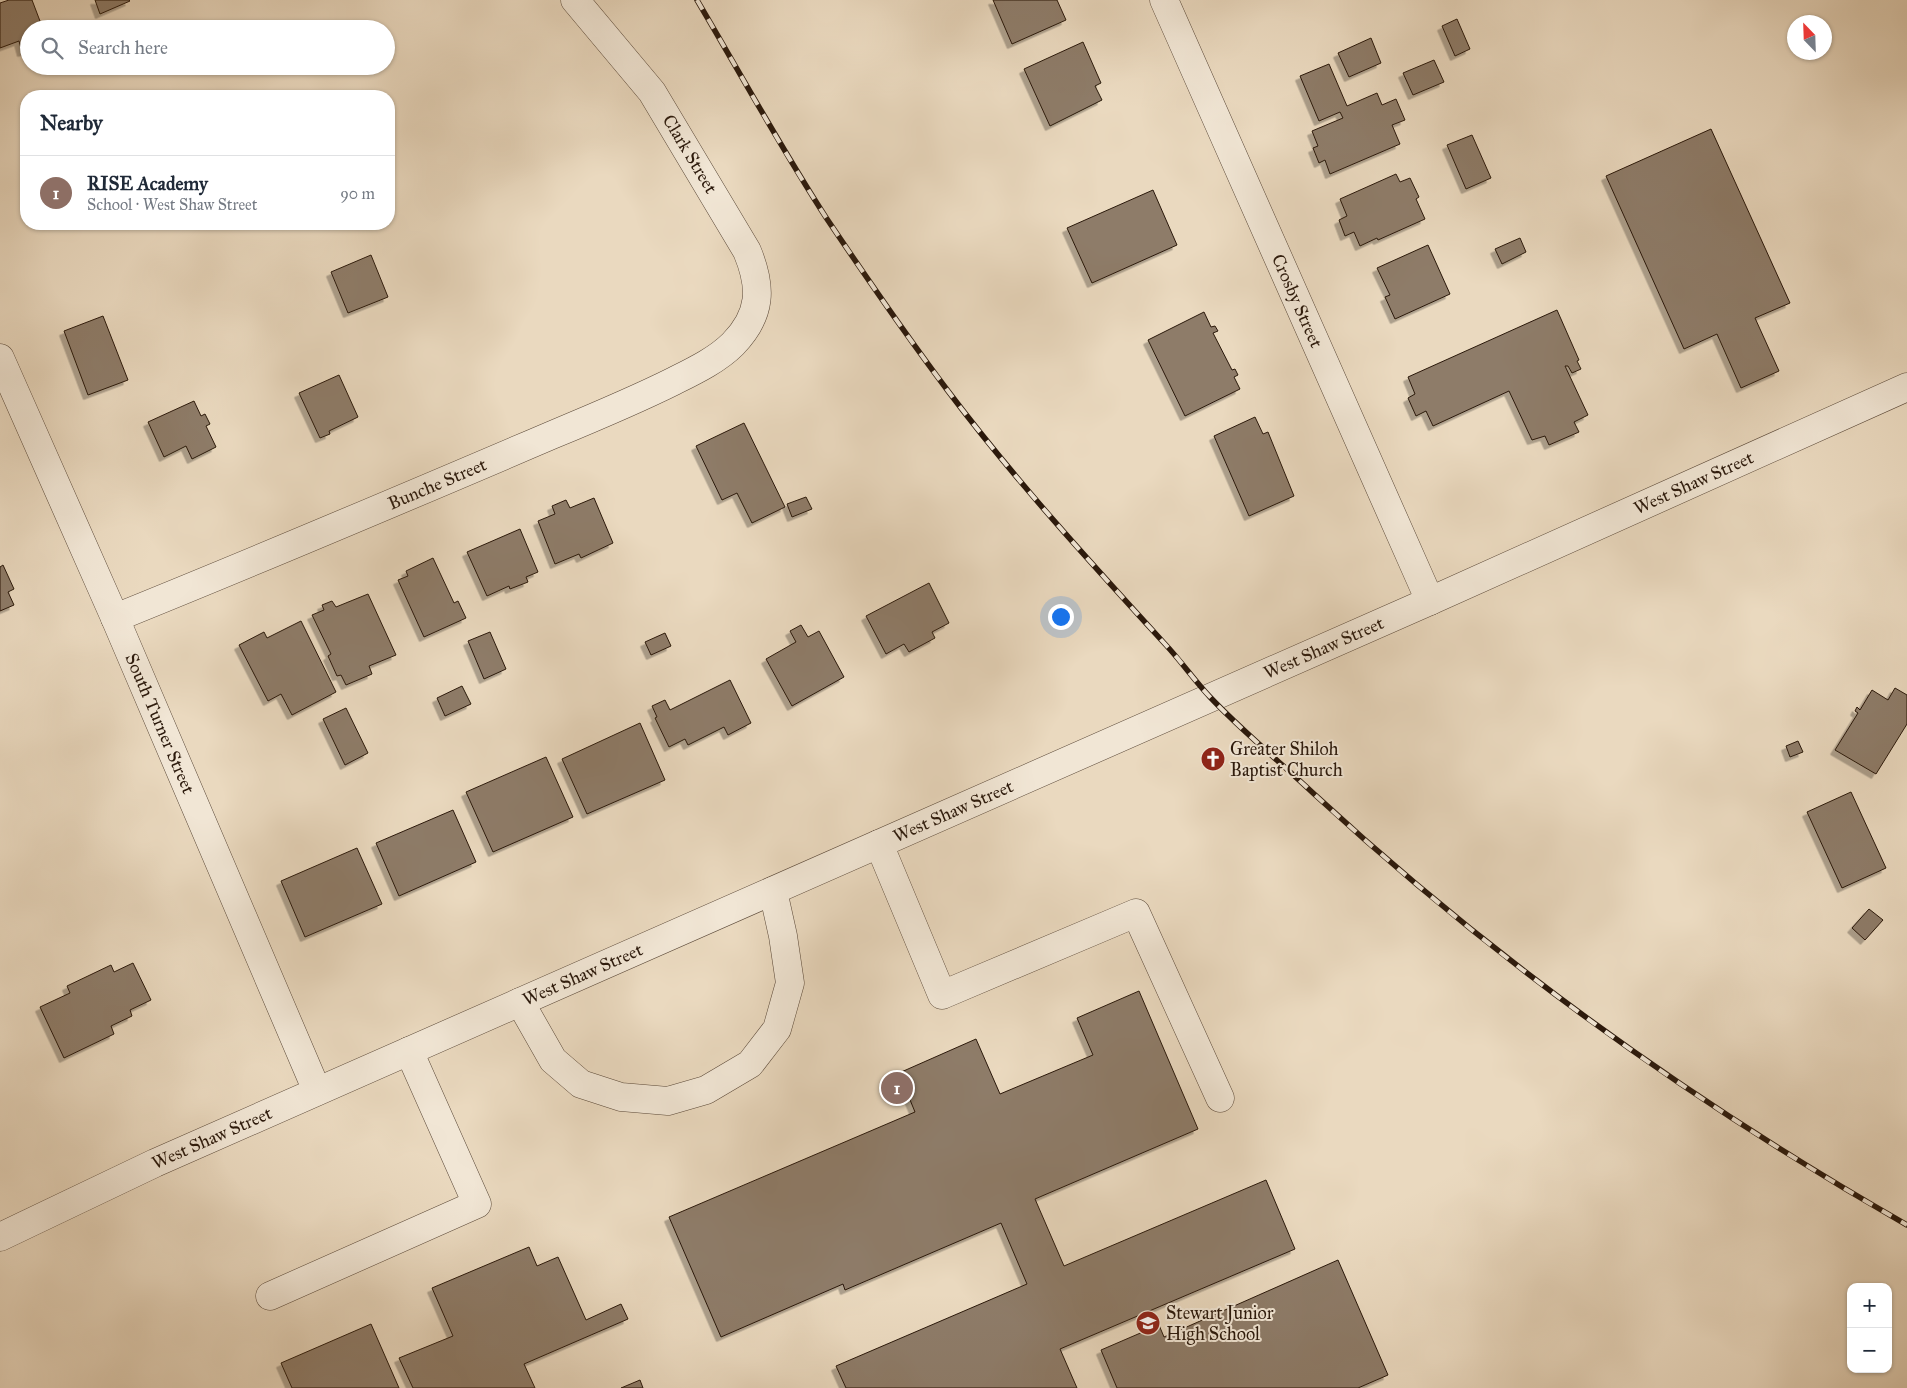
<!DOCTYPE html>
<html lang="en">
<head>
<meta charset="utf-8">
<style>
	:root { --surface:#fff; --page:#f6f6f7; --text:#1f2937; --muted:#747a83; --line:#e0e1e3; --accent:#0f766e }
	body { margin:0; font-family:"IM FELL Great Primer",serif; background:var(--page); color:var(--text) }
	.controls { position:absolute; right:15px; bottom:15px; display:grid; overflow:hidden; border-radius:10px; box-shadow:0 1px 4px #0004 }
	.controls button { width:45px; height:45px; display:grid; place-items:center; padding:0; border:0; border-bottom:1px solid var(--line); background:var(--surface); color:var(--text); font:25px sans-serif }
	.compass { position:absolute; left:1787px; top:15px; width:45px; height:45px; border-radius:50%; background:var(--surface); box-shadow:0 1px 4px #0004; rotate:337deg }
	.you { position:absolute; left:1060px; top:616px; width:18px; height:18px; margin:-12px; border:4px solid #fff; border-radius:50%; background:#1a73e8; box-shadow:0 0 0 8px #1a73e833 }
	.badge { display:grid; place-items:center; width:32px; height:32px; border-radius:50%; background:var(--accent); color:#fff; font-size:16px; font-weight:700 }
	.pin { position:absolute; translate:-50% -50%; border:2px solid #fff; box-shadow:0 1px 5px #0006 }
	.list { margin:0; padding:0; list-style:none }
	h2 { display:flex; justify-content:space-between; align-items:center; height:65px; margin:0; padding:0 20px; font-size:21px }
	h2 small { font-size:16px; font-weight:400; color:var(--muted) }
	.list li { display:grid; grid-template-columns:32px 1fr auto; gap:15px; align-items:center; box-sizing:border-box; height:75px; padding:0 20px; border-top:1px solid var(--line) }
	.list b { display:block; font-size:19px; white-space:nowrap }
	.list p { margin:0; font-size:16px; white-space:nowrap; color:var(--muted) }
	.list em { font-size:16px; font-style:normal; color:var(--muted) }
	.icon { flex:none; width:28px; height:28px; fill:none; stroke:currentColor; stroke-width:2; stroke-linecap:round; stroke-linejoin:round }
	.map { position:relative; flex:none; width:1907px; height:1388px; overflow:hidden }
	.search { position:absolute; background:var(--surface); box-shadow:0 1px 4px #0004; left:20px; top:20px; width:375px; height:55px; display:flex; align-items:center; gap:12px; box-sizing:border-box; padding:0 18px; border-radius:28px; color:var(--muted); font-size:19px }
	.panel { position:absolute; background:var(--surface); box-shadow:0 1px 4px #0004; left:20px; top:90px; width:375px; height:140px; border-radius:20px }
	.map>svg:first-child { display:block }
	.building { fill:#8e7c69; stroke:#2a180b; filter:url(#shadow) }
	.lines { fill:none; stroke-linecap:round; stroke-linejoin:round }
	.minor-casing { stroke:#5a4838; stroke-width:29 }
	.minor { stroke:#f1e6d5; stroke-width:28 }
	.rail-casing { stroke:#2a180b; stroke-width:5.5 }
	.rail { stroke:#f1e6d5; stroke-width:4; stroke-dasharray:11; stroke-linecap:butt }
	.labels { text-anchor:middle; stroke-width:4; stroke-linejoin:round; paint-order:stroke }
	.street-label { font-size:18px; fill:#2a180b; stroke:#f1e6d5 }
	.poi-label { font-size:18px; fill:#2a180b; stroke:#f1e6d5; text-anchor:start }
</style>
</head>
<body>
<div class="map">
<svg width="1907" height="1388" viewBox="0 0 1907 1388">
	<defs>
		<filter id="shadow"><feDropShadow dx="-4.5" dy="4.5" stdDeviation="0" flood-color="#0004"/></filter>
	</defs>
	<rect width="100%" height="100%" fill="#ead9bf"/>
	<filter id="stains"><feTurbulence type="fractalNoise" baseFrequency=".004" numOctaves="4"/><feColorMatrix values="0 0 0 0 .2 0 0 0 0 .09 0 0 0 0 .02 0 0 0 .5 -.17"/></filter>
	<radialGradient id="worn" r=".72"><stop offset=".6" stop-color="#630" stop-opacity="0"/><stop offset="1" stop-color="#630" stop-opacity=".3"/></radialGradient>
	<g class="building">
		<path d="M9,0H32L43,29H29V50L22,52L19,41L0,48V3Z"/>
		<path d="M95,0H129L130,1L100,14Z"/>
		<path d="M993,0H1057L1066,20L1012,44Z"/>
		<path d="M1457,19L1470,49L1455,56L1442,26Z"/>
		<path d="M1371,38L1381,63L1349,77L1338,53Z"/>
		<path d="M1083,42L1101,83L1095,86L1102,100L1050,126L1024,69Z"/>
		<path d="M1434,60L1444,82L1413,95L1403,73Z"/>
		<path d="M1329,64L1347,106L1377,93L1382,105L1396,99L1405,120L1392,125L1400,144L1330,174L1325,160L1319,163L1313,148L1318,146L1312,131L1343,118L1340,112L1319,121L1300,76Z"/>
		<path d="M1711,129L1790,303L1755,318L1779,371L1741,388L1717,334L1684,349L1606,176Z"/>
		<path d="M1472,135L1491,178L1466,189L1447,145Z"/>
		<path d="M1396,174L1400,182L1410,178L1419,197L1416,199L1425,219L1378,240L1377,238L1360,246L1354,232L1345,236L1339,220L1347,216L1340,199Z"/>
		<path d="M1153,190L1177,245L1092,283L1067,228Z"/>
		<path d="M1520,238L1526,252L1502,264L1495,249Z"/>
		<path d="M1428,245L1450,294L1395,319L1385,297L1390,295L1377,268Z"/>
		<path d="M371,255L388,297L348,313L331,272Z"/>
		<path d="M1557,310L1579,360L1577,361L1581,369L1572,373L1568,366H1565L1588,415L1574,422L1579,432L1549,445L1545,436L1532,440L1509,391L1433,426L1426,411L1416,416L1408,398L1415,394L1408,377Z"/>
		<path d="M1204,312L1211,327L1215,326L1218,331L1213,333L1232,370L1235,369L1238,375L1234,377L1240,389L1185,416L1148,340Z"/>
		<path d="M103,316L128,380L88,395L64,331Z"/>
		<path d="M339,375L358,417L329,431L330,434L320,438L299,393Z"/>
		<path d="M194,401L201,416L205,414L210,424L206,426L216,447L192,459L186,446L164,457L148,422Z"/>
		<path d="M1255,417L1263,434L1268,432L1294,496L1249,516L1214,436Z"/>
		<path d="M744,423L785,507L752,523L737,493L722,500L696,446Z"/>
		<path d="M806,497L812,509L792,517L787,504Z"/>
		<path d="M594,498L613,543L581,558L579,554L555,564L538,521L555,514L552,506L566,500L570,508Z"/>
		<path d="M520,529L538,572L526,577L528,582L510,589L509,586L487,596L467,552Z"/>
		<path d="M433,558L454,603L458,601L466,618L424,637L398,580L408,576L406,571Z"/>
		<path d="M3,565L14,589L8,592L14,605L0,611V567Z"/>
		<path d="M929,583L949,623L932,632L935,638L909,652L904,644L886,654L866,616Z"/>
		<path d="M368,594L396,655L369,666L372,674L346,685L341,675L337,676L328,656L331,654L312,615L324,610L322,605L332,601L336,607Z"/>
		<path d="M301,621L336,692L292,715L281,694L268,701L239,645L264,632L267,638Z"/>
		<path d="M801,625L808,637L819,631L844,677L792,706L766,659L796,642L790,631Z"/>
		<path d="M490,632L506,669L484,679L468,641Z"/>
		<path d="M665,633L671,646L651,655L645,642Z"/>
		<path d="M730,680L751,723L728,735L724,727L688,745L685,739L669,747L655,718L657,717L652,706L665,700L670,710Z"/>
		<path d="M462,686L471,704L445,716L437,698Z"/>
		<path d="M1895,688L1907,695V724L1876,774L1835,750L1858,713L1855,711L1857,707L1860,710L1872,690L1888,700Z"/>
		<path d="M346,708L368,753L345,765L323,719Z"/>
		<path d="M640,723L665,780L587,814L562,759Z"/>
		<path d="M1798,741L1803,752L1790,757L1786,746Z"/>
		<path d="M546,757L573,817L493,852L466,792Z"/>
		<path d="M1851,792L1886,868L1842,888L1807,812Z"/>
		<path d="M453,810L476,862L399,896L376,843Z"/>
		<path d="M357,848L382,904L305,937L281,881Z"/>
		<path d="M1869,909L1883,920L1865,940L1852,928Z"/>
		<path d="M133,963L151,1000L130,1010L132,1016L111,1026L114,1034L64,1058L40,1007L70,993L67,986L111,965L114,972Z"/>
		<path d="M1139,991L1198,1129L1035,1199L1064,1266L1266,1180L1295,1249L1060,1349L1077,1388H846L836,1366L1027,1284L1001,1223L845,1290L843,1284L721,1337L669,1217L915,1112L899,1073L976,1039L1000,1094L1093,1055L1077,1018Z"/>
		<path d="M529,1247L537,1266L558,1257L586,1320L621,1304L628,1319L524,1364L535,1388H413L399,1358L453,1336L432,1288Z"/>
		<path d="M1338,1260L1388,1375L1358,1388H1117L1101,1350L1159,1325L1164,1337Z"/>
		<path d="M371,1324L399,1388H292L281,1363Z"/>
		<path d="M640,1380L643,1388H621Z"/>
	</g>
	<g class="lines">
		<defs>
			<g id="minor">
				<path id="s1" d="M1164,0L1430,601"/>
				<path id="s2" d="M0,358L115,618L317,1091"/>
				<path id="s3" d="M115,618C261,559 407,497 552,435C593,418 634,401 674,381C694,371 717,360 733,344C762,314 762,287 747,251L652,92L575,0"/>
				<path d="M879,844L942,995L1136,913L1220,1098"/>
				<path d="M520,1002L553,1060L581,1084L621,1097L668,1101L706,1090L750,1064L777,1029L790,983L783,936L773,891"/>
				<path id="s4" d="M0,1237L155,1163L1430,601L1907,387"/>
				<path d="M270,1296L477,1204L409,1051"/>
			</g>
		</defs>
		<use href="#minor" class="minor-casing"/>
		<use href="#minor" class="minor"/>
		<defs>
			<path id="rail" d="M697,0C740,73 781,148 827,219C866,277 906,335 948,391C1015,480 1090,562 1165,644C1181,661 1194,680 1210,697C1241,730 1280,762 1313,793C1495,961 1692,1102 1907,1225"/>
		</defs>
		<use href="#rail" class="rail-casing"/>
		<use href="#rail" class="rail"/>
	</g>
	<defs>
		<symbol id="church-disc" viewBox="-11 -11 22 22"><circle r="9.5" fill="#8f2418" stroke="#f1e6d5"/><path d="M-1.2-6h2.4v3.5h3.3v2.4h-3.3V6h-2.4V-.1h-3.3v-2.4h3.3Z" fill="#fff"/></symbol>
		<symbol id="school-disc" viewBox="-11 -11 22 22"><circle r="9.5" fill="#8f2418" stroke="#f1e6d5"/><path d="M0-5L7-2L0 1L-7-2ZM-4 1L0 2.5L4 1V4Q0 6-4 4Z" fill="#fff"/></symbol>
	</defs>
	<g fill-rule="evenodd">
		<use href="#church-disc" x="1199" y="745" width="28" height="28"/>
		<use href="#school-disc" x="1134" y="1309" width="28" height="28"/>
	</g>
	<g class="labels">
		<g class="street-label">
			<text transform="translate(690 154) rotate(59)" y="6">Clark Street</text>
			<text dy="6" stroke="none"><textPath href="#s1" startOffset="329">Crosby Street</textPath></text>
			<text dy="6" stroke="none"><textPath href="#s4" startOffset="1854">West Shaw Street</textPath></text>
			<text dy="6" stroke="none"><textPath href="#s3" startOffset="349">Bunche Street</textPath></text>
			<text dy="6" stroke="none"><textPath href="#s4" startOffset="1449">West Shaw Street</textPath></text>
			<text dy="6" stroke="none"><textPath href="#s2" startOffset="399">South Turner Street</textPath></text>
			<text dy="6" stroke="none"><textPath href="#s4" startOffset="1044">West Shaw Street</textPath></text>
			<text dy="6" stroke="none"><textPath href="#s4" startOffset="639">West Shaw Street</textPath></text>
			<text dy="6" stroke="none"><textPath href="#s4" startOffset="234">West Shaw Street</textPath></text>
		</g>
		<g class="poi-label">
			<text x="1230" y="755">Greater Shiloh<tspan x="1230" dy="21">Baptist Church</tspan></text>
			<text x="1166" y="1319">Stewart Junior<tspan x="1166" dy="21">High School</tspan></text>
		</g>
	</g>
	<rect width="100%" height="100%" filter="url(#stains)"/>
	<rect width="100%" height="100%" fill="url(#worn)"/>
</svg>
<div class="controls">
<button>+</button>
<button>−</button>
</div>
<svg class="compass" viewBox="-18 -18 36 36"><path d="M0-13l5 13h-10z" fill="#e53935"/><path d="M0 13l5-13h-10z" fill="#747a83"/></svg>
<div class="you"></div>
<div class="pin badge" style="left:897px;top:1088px;background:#8d6e63">1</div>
<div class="search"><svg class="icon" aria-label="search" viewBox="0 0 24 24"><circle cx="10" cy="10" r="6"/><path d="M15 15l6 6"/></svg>Search here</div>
<section class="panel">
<h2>Nearby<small></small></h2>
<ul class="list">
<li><span class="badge" style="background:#8d6e63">1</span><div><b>RISE Academy</b><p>School · West Shaw Street</p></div><em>90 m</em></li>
</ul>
</section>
</div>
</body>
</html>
